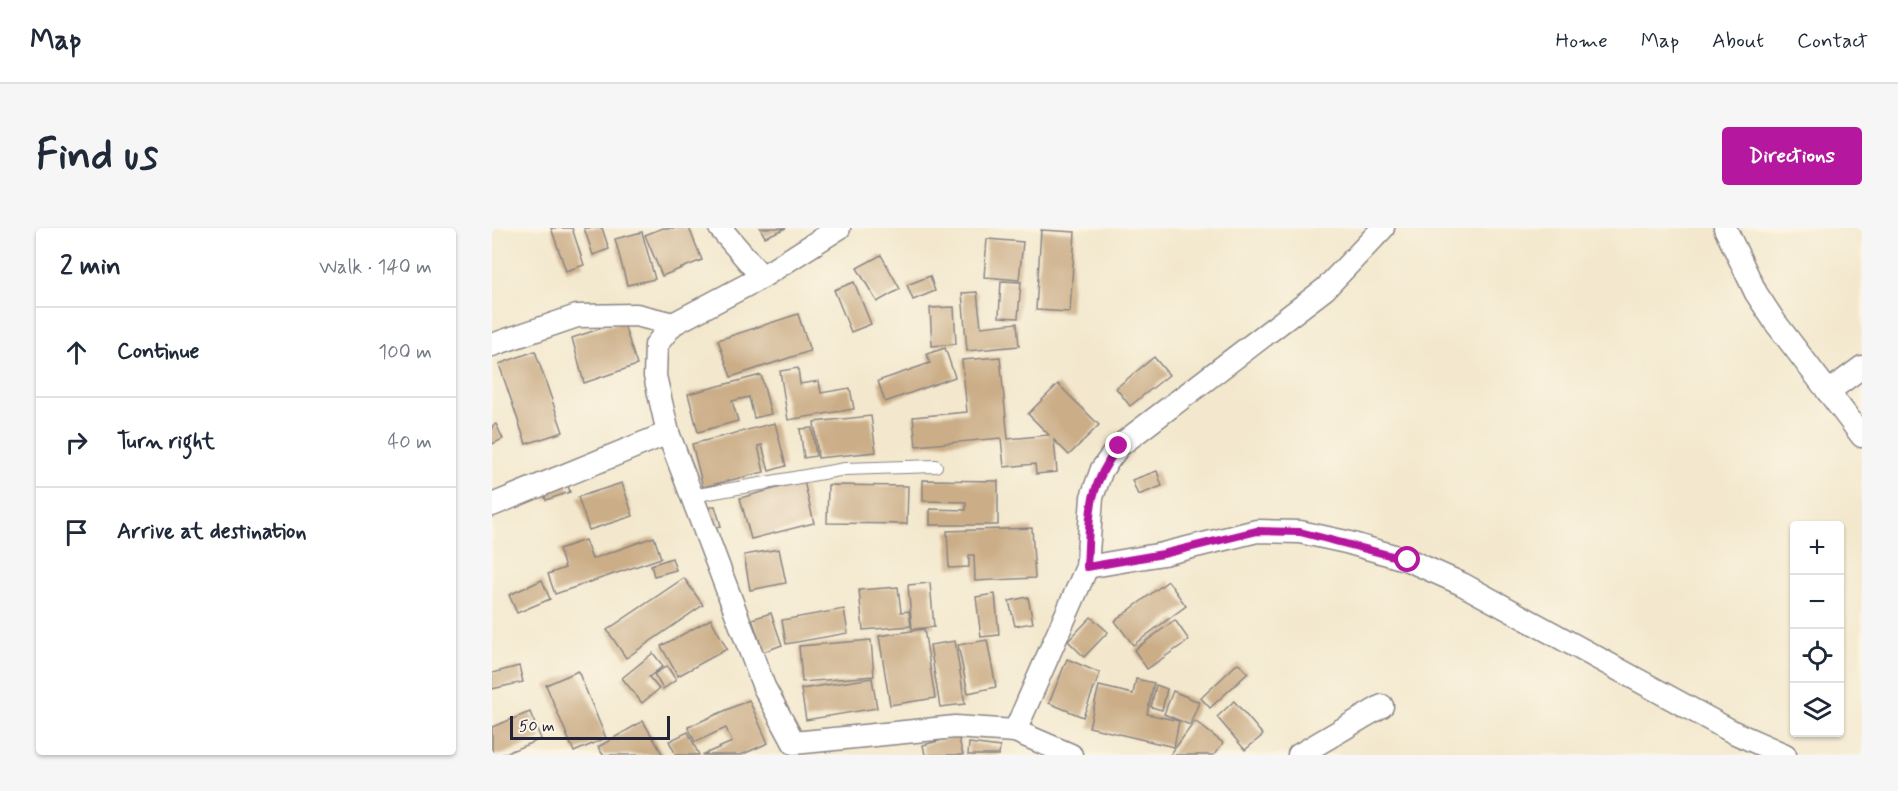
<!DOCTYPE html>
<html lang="en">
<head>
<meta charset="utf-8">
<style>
	:root { --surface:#fff; --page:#f6f6f7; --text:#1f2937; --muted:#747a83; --line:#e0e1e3; --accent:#b5179e }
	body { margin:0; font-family:Mynerve,sans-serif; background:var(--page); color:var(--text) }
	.controls { position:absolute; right:18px; bottom:18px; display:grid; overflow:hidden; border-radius:6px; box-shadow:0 2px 4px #0004 }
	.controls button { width:54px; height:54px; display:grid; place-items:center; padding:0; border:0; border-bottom:2px solid var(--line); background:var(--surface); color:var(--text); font:30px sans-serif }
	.scale { position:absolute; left:18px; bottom:15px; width:160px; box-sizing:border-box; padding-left:6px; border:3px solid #22223b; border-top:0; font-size:16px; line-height:21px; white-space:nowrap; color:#22223b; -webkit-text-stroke:4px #fcf5e5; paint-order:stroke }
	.stop { position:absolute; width:18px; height:18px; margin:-14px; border:4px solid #b5179e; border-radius:50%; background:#fff }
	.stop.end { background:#b5179e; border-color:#fff; box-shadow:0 2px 6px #0008 }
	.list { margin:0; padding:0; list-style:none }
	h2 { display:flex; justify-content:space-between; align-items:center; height:78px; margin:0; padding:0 24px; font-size:26px }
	h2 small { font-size:20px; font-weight:400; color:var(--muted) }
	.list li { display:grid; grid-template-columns:39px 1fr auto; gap:18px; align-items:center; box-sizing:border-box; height:90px; padding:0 24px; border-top:2px solid var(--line) }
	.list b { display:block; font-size:22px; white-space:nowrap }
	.list em { font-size:20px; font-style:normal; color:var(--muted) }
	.icon { flex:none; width:33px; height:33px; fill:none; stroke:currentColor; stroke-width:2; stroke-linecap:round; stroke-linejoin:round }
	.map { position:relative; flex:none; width:1370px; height:527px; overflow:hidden; border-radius:6px }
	header { display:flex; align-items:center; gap:36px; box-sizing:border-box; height:84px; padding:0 30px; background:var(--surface); border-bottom:2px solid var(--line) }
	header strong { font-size:28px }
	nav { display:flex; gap:33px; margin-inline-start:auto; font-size:21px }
	.intro { display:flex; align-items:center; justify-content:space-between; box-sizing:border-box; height:144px; padding:0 36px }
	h1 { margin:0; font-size:42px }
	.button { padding:15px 27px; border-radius:6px; background:var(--accent); color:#fff; font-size:21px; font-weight:700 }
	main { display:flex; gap:36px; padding:0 36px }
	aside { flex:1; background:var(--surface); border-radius:6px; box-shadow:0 2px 4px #0004 }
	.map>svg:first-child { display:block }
	.building { fill:#cbad87 }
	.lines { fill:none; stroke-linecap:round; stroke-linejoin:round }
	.service-casing { stroke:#8a8584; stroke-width:14 }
	.minor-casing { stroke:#8a8584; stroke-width:25 }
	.service { stroke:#fff; stroke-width:12 }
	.minor { stroke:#fff; stroke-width:22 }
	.route { stroke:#b5179e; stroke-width:8 }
</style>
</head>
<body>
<header>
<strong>Map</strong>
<nav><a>Home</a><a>Map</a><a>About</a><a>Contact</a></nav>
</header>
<div class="intro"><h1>Find us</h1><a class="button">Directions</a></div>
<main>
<aside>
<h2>2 min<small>Walk · 140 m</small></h2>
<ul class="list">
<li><svg class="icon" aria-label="ahead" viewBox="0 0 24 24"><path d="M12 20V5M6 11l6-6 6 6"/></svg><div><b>Continue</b></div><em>100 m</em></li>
<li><svg class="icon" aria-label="right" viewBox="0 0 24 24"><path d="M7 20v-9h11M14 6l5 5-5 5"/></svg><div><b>Turn right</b></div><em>40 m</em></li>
<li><svg class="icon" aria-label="arrive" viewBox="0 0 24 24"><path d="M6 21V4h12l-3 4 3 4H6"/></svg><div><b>Arrive at destination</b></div></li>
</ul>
</aside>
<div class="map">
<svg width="1370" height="527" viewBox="0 0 1370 527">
	<rect width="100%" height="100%" fill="#fcf5e5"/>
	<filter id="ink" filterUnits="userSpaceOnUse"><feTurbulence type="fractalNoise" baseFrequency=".0167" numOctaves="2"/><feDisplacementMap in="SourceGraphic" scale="12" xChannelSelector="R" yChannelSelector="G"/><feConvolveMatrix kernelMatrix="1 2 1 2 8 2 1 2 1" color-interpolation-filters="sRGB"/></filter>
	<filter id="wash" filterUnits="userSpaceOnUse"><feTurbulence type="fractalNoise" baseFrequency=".008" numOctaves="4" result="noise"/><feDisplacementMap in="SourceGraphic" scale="24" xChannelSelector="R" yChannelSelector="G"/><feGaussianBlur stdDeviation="1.35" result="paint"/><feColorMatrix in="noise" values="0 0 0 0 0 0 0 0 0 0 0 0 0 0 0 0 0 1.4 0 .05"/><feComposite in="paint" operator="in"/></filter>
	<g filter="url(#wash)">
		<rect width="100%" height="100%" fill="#f3e8cd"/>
		<g id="blocks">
			<g class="building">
				<path d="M59,0H80L92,37L74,43Z"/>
				<path d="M92,0H110L117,21L101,27Z"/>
				<path d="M171,0H197L210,32L170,48L153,7Z"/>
				<path d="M268,0H294L273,9Z"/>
				<path d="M549,2L583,4L578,84L544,82Z"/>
				<path d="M150,4L163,51L135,57L123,11Z"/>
				<path d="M495,11L531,14L527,52L492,49Z"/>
				<path d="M389,27L408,61L385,74L365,40Z"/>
				<path d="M438,48L443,63L421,72L415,57Z"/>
				<path d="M509,53L529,54L526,90L507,89Z"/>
				<path d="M362,54L379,96L359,104L342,62Z"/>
				<path d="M485,64L489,99L525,95L527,118L475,123L470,65Z"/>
				<path d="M462,79L464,116L440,118L438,80Z"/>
				<path d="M306,86L318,123L239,149L226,112Z"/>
				<path d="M131,93L145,137L92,155L80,110Z"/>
				<path d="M453,120L463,149L393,174L386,153L438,135L435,126Z"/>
				<path d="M43,123L71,204L34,216L7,136Z"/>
				<path d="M508,129L516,211L557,207L536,186L566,156L607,197L577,227L562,212L565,244L544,246L543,236L512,239L509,210L424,218L421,189L475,184L470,132Z"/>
				<path d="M662,129L677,147L638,178L624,160Z"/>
				<path d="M306,140L308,156L327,153L329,165L358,160L362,181L296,192L288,143Z"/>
				<path d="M269,147L279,186L262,190L257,169L240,173L246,193L206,204L196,166Z"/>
				<path d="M379,188L384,224L326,230L322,194Z"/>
				<path d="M283,195L294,238L277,243L270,217L266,218L272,244L211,259L200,216Z"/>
				<path d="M4,196L11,211L0,216V198Z"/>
				<path d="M320,200L324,228L312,230L308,201Z"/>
				<path d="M665,243L670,258L646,267L640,252Z"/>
				<path d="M74,251L78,264L54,272L50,259Z"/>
				<path d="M431,252L506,253V297H438V281L474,282V274L431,273Z"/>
				<path d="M312,253L322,295L259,311L248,270Z"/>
				<path d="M130,255L141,288L97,302L86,269Z"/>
				<path d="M336,257L416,258L415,296L335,295Z"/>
				<path d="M223,278L229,298L217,301L212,281Z"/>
				<path d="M540,300L543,350L483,353L482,327H477V339L457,340L455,303Z"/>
				<path d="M162,309L169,330L63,366L56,346L73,340L67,321L93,312L100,331Z"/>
				<path d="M287,321L294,355L258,362L252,327Z"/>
				<path d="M180,330L184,342L162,348L159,337Z"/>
				<path d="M192,350L211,377L134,430L115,402Z"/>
				<path d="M50,352L58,371L25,385L17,367Z"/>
				<path d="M676,353L694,378L641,417L623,393Z"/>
				<path d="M438,355L442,399L420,401L416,357Z"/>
				<path d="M406,359L409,384L417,383L419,398L371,402L367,362Z"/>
				<path d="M503,366L507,407L489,409L484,369Z"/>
				<path d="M536,369L541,395L523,398L517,373Z"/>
				<path d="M352,381L356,405L294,416L290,392Z"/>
				<path d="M279,385L290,417L271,424L260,391Z"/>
				<path d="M599,389L616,404L592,429L576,413Z"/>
				<path d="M219,391L235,421L186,448L169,418Z"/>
				<path d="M683,392L697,412L655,441L642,422Z"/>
				<path d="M432,401L443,470L398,477L387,408Z"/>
				<path d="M379,412L382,448L310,454L307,418Z"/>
				<path d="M495,412L504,459L476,465L466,417Z"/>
				<path d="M463,413L473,476L448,479L438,417Z"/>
				<path d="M161,425L171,438L157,449L167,461L150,475L130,450Z"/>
				<path d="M575,431L608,445L591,489L557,475Z"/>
				<path d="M746,435L756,445L718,480L709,470Z"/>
				<path d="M27,438L31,454L0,461V445Z"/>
				<path d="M175,438L184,452L171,461L162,446Z"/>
				<path d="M86,443L114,510L82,524L54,457Z"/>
				<path d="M380,450L385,480L314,492L309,461Z"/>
				<path d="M644,451L662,455L655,486L687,493L682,519L597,499L607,458L641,466Z"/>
				<path d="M664,457L675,461L670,482L659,479Z"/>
				<path d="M681,463L707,474L698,497L672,486Z"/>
				<path d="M257,472L276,515L249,527H210L240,514L234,500L203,514L196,499Z"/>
				<path d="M742,473L771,507L753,522L725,489Z"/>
				<path d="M38,484L49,511L9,527H0V499Z"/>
				<path d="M151,493L171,527H111L106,519Z"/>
				<path d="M703,493L731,515L722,527H678Z"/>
				<path d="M196,504L207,527H184L177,513Z"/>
				<path d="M466,508L471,527H433L431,517Z"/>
				<path d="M477,515L508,519L507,527H476Z"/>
			</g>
		</g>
	</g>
	<g filter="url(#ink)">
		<use href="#blocks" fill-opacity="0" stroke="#8a8584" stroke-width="1.5"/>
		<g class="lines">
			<defs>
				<path id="service" d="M200,268L353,241L444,238"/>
				<g id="minor">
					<path d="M228,0L270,49"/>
					<path d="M347,0L270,49L181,96L164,117L163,148L176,205L272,459L302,515L463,499L523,503L579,527"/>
					<path d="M1233,0L1264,65L1283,94L1370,208"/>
					<path d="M0,117L85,88L144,87L181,96"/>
					<path d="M1336,164L1370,139"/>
					<path d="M0,277L176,205"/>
					<path d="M595,339L671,326L765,303L808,304L854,314L916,332L970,356L1241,504L1293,527"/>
					<path d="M523,503L595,339L600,269L610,241L627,218L833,61L891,0"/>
					<path d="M807,527L890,478"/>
				</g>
			</defs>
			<use href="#service" class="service-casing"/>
			<use href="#minor" class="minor-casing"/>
			<use href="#service" class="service"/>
			<use href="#minor" class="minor"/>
		</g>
	</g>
	<g class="lines" filter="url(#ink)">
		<path class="route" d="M627,218C594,262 598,287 595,339L671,326L765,303L808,304L916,332"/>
	</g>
</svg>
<div class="controls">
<button>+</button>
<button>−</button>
<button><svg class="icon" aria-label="locate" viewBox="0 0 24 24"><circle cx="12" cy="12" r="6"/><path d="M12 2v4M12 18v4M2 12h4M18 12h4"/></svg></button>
<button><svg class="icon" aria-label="layers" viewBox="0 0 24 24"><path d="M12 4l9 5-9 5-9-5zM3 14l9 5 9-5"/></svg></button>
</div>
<div class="scale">50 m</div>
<div class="stop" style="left:916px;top:332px"></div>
<div class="stop end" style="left:627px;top:218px"></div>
</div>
</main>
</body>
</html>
